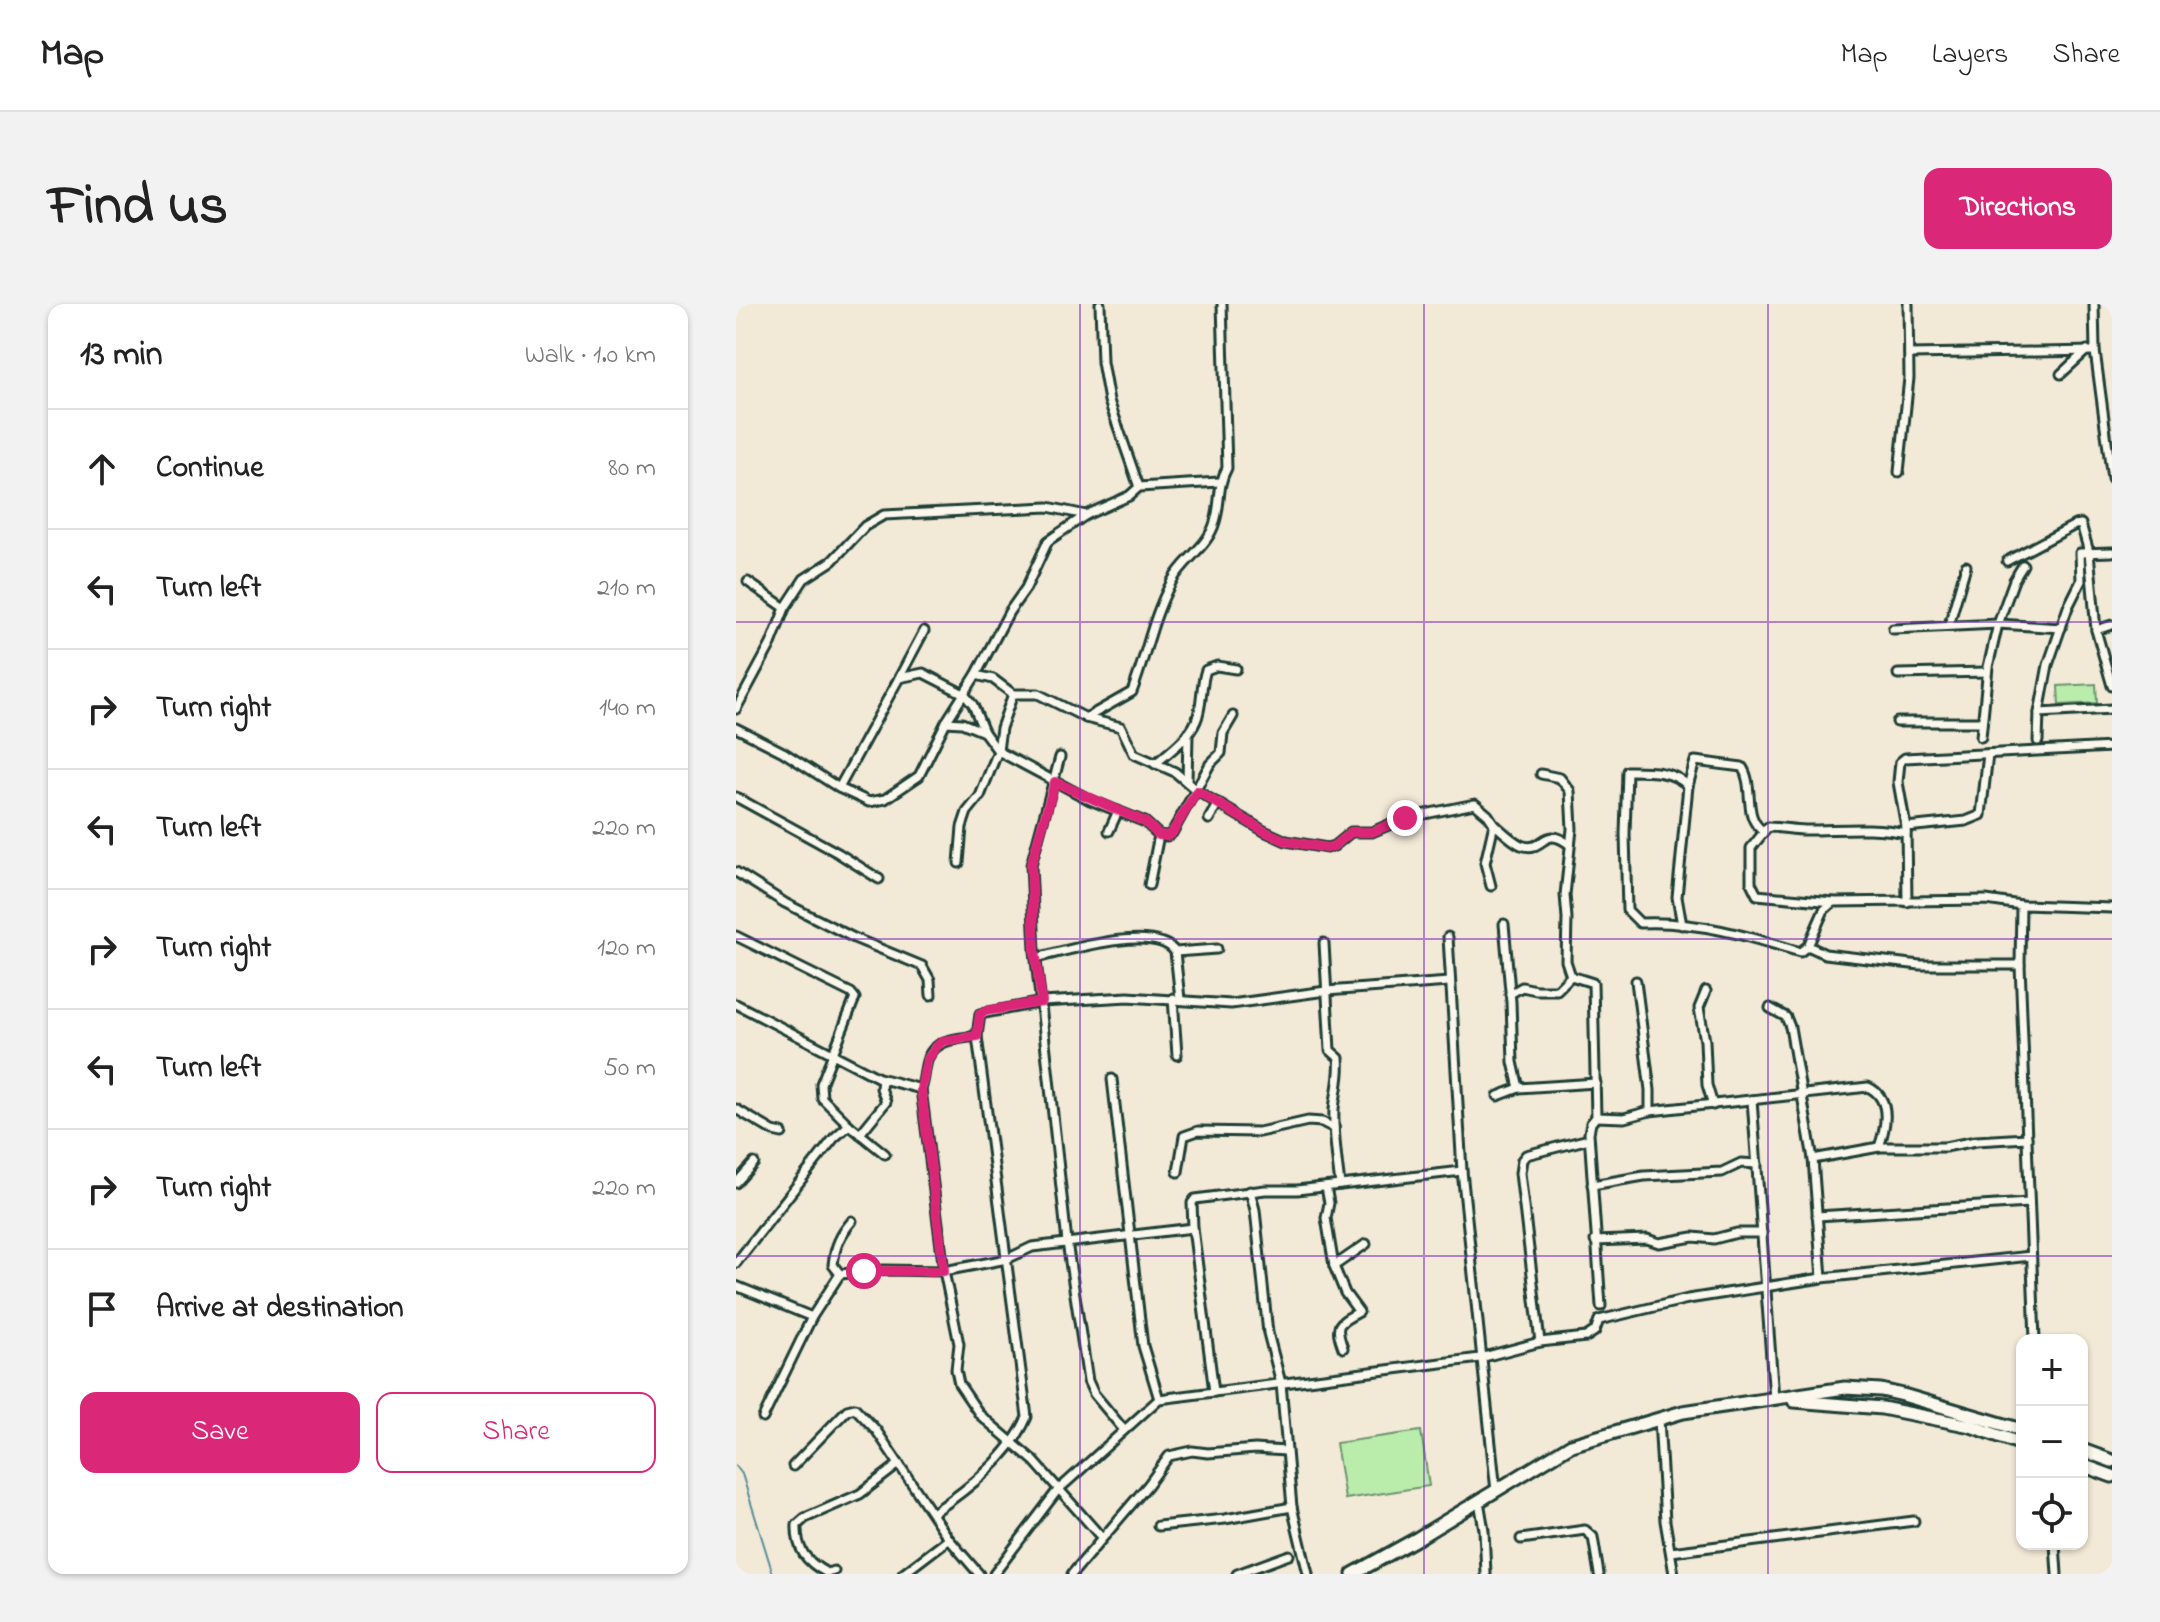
<!DOCTYPE html>
<html lang="en">
<head>
<meta charset="utf-8">
<style>
	:root { --surface:#fff; --page:#f2f2f2; --text:#222; --muted:#767676; --line:#e0e0e0; --accent:#db2777 }
	body { margin:0; font-family:"Indie Flower",sans-serif; background:var(--page); color:var(--text) }
	.controls { position:absolute; right:24px; bottom:24px; display:grid; overflow:hidden; border-radius:16px; box-shadow:0 2px 6px #0004 }
	.controls button { width:72px; height:72px; display:grid; place-items:center; padding:0; border:0; border-bottom:2px solid var(--line); background:var(--surface); color:var(--text); font:40px sans-serif }
	.stop { position:absolute; width:24px; height:24px; margin:-18px; border:6px solid #db2777; border-radius:50%; background:#fff }
	.stop.end { background:#db2777; border-color:#fff; box-shadow:0 2px 8px #0008 }
	.list { margin:0; padding:0; list-style:none }
	h2 { display:flex; justify-content:space-between; align-items:center; height:104px; margin:0; padding:0 32px; font-size:34px }
	h2 small { font-size:26px; font-weight:400; color:var(--muted) }
	.list li { display:grid; grid-template-columns:52px 1fr auto; gap:24px; align-items:center; box-sizing:border-box; height:120px; padding:0 32px; border-top:2px solid var(--line) }
	.list b { display:block; font-size:30px; white-space:nowrap }
	.list em { font-size:26px; font-style:normal; color:var(--muted) }
	.actions { display:flex; gap:16px; padding:24px 32px }
	.actions a { flex:1; padding:18px 0; border:2px solid var(--accent); border-radius:16px; text-align:center; font-size:28px; color:var(--accent) }
	.actions .main { background:var(--accent); color:#fff }
	.icon { flex:none; width:44px; height:44px; fill:none; stroke:currentColor; stroke-width:2; stroke-linecap:round; stroke-linejoin:round }
	.map { position:relative; flex:none; width:1376px; height:1270px; overflow:hidden; border-radius:16px }
	header { display:flex; align-items:center; gap:48px; box-sizing:border-box; height:112px; padding:0 40px; background:var(--surface); border-bottom:2px solid var(--line) }
	header strong { font-size:38px }
	nav { display:flex; gap:44px; margin-inline-start:auto; font-size:28px }
	.intro { display:flex; align-items:center; justify-content:space-between; box-sizing:border-box; height:192px; padding:0 48px }
	h1 { margin:0; font-size:56px }
	.button { padding:20px 36px; border-radius:16px; background:var(--accent); color:#fff; font-size:28px; font-weight:700 }
	main { display:flex; gap:48px; padding:0 48px }
	aside { flex:1; background:var(--surface); border-radius:16px; box-shadow:0 2px 6px #0004 }
	.map>svg:first-child { display:block }
	.green { fill:#baecac; stroke:#6c9470; stroke-width:2 }
	.lines { fill:none; stroke-linecap:round; stroke-linejoin:round }
	.stream { stroke:#568e99; stroke-width:2 }
	.street-casing { stroke:#1f3d34; stroke-width:13 }
	.secondary-casing { stroke:#1f3d34; stroke-width:17 }
	.street { stroke:#fbf7ec; stroke-width:7 }
	.secondary { stroke:#fbf7ec; stroke-width:11 }
	.route { stroke:#db2777; stroke-width:10 }
	.grid { fill:none; stroke:#7b2cbf; stroke-width:2; stroke-opacity:0.55 }
</style>
</head>
<body>
<header>
<strong>Map</strong>
<nav><a>Map</a><a>Layers</a><a>Share</a></nav>
</header>
<div class="intro"><h1>Find us</h1><a class="button">Directions</a></div>
<main>
<aside>
<h2>13 min<small>Walk · 1.0 km</small></h2>
<ul class="list">
<li><svg class="icon" aria-label="ahead" viewBox="0 0 24 24"><path d="M12 20V5M6 11l6-6 6 6"/></svg><div><b>Continue</b></div><em>80 m</em></li>
<li><svg class="icon" aria-label="left" viewBox="0 0 24 24"><path d="M17 20v-9H6M10 6l-5 5 5 5"/></svg><div><b>Turn left</b></div><em>210 m</em></li>
<li><svg class="icon" aria-label="right" viewBox="0 0 24 24"><path d="M7 20v-9h11M14 6l5 5-5 5"/></svg><div><b>Turn right</b></div><em>140 m</em></li>
<li><svg class="icon" aria-label="left" viewBox="0 0 24 24"><path d="M17 20v-9H6M10 6l-5 5 5 5"/></svg><div><b>Turn left</b></div><em>220 m</em></li>
<li><svg class="icon" aria-label="right" viewBox="0 0 24 24"><path d="M7 20v-9h11M14 6l5 5-5 5"/></svg><div><b>Turn right</b></div><em>120 m</em></li>
<li><svg class="icon" aria-label="left" viewBox="0 0 24 24"><path d="M17 20v-9H6M10 6l-5 5 5 5"/></svg><div><b>Turn left</b></div><em>50 m</em></li>
<li><svg class="icon" aria-label="right" viewBox="0 0 24 24"><path d="M7 20v-9h11M14 6l5 5-5 5"/></svg><div><b>Turn right</b></div><em>220 m</em></li>
<li><svg class="icon" aria-label="arrive" viewBox="0 0 24 24"><path d="M6 21V4h12l-3 4 3 4H6"/></svg><div><b>Arrive at destination</b></div></li>
</ul>
<div class="actions"><a class="main">Save</a><a>Share</a></div>
</aside>
<div class="map">
<svg width="1376" height="1270" viewBox="0 0 1376 1270">
	<rect width="100%" height="100%" fill="#f3e9d7"/>
	<filter id="ink" filterUnits="userSpaceOnUse"><feTurbulence type="fractalNoise" baseFrequency=".0125" numOctaves="2"/><feDisplacementMap in="SourceGraphic" scale="16" xChannelSelector="R" yChannelSelector="G"/><feConvolveMatrix kernelMatrix="1 2 1 2 8 2 1 2 1" color-interpolation-filters="sRGB"/></filter>
	<g filter="url(#ink)">
		<g class="green">
			<path d="M1360,380L1361,399L1323,401L1322,382Z"/>
			<path d="M685,1127L693,1182L609,1195L600,1139Z"/>
		</g>
		<g class="lines">
			<path class="stream" d="M0,1162L6,1170L37,1270"/>
			<defs>
				<g id="street">
					<path d="M1358,0L1359,47L1376,175"/>
					<path d="M1173,50L1359,47"/>
					<path d="M1325,70L1351,46"/>
					<path d="M1163,168L1173,74L1172,0"/>
					<path d="M403,183L483,178"/>
					<path d="M1271,257L1339,221L1345,220L1353,248L1360,326L1376,382"/>
					<path d="M12,278L49,304"/>
					<path d="M1213,321L1230,262"/>
					<path d="M1157,325L1262,320L1278,276L1287,261"/>
					<path d="M1360,326L1376,321"/>
					<path d="M1162,370L1251,368"/>
					<path d="M240,371L257,375L277,390H302L350,414L385,423L398,450L439,468L461,487L528,527L550,537L591,544L598,542L615,528H636L669,514L739,500L752,511L758,520L749,559L755,582"/>
					<path d="M163,374L188,327"/>
					<path d="M0,405L35,340L49,304L68,275L96,257L129,222L148,211L312,203L350,211"/>
					<path d="M1303,409L1376,405"/>
					<path d="M350,414L396,388C411,349 416,314 436,277C448,255 472,243 479,218C485,199 481,182 491,164L486,0"/>
					<path d="M210,418L226,419L248,428L262,447L354,496L409,518L423,531L431,532L436,529L474,460L485,449L487,429L497,412"/>
					<path d="M1161,418H1245"/>
					<path d="M0,424L47,448L103,484L133,498L149,495L183,472L210,418L240,371L273,308L290,284L312,237L350,211L393,192L403,183L373,97L366,58L364,0"/>
					<path d="M1245,433L1252,363L1262,320L1325,324"/>
					<path d="M1302,437L1303,409L1312,361L1332,303L1345,277L1344,249L1376,248"/>
					<path d="M324,453L295,561L299,647L331,938L352,1077L358,1090L388,1126"/>
					<path d="M419,460C433,448 453,434 460,417C467,402 464,382 470,366L481,362L500,365"/>
					<path d="M805,470L824,474L834,487L836,525L829,591L831,614L830,657L835,672"/>
					<path d="M451,478L452,430"/>
					<path d="M952,482C937,466 912,467 891,467L889,530L891,606L904,619C959,616 1012,632 1064,648L1072,642"/>
					<path d="M103,484L163,374L187,369L228,390L237,401L248,428"/>
					<path d="M0,493L102,549L143,575"/>
					<path d="M473,515L482,499"/>
					<path d="M758,520C765,526 776,537 785,541C809,550 806,519 834,541"/>
					<path d="M1170,523L1230,517L1245,511L1252,450"/>
					<path d="M373,527L382,507"/>
					<path d="M1170,529C1136,522 1103,526 1069,526C1057,526 1045,523 1032,523L1015,544V579L1021,591L1097,598L1250,596L1285,601L1376,604"/>
					<path d="M223,559L226,523L231,508L244,492L262,447L265,424L277,390"/>
					<path d="M0,568L49,599L118,634L186,662L194,676L195,691"/>
					<path d="M413,581L423,531"/>
					<path d="M1097,598L1088,606L1072,642L1089,650L1184,661H1284"/>
					<path d="M1171,598L1170,523L1162,478L1164,458L1169,454L1376,443"/>
					<path d="M1285,601L1284,661L1299,1036"/>
					<path d="M768,620L775,698L777,758L783,784"/>
					<path d="M946,621L941,593L952,482L959,457L1006,463C1019,482 1006,513 1027,527"/>
					<path d="M0,632L115,689L119,694L85,780L86,794L113,821L149,850"/>
					<path d="M712,633L726,867L760,1187"/>
					<path d="M588,639L594,746L603,754C605,772 600,787 598,805C597,830 601,856 604,881"/>
					<path d="M439,648L481,645"/>
					<path d="M300,654C329,647 420,619 439,648L444,695"/>
					<path d="M900,677L914,786V807"/>
					<path d="M970,687L963,704L969,737L971,781L977,801"/>
					<path d="M774,690L786,683L800,686H821L835,672L857,679L860,813L855,819L853,829L865,1002"/>
					<path d="M437,694L441,751"/>
					<path d="M0,700L143,774L185,785"/>
					<path d="M1034,704L1050,713L1054,723L1077,855L1086,974"/>
					<path d="M241,732C223,735 200,734 192,754C188,764 189,775 185,785L208,967L223,1040L220,1066L223,1080L244,1111L298,1157L366,1234"/>
					<path d="M376,775L407,1042L423,1095"/>
					<path d="M762,792L783,784L860,779"/>
					<path d="M1016,796L1038,1095"/>
					<path d="M0,805L37,827L46,829"/>
					<path d="M860,813L888,814L914,807L1132,783C1156,794 1150,823 1143,843"/>
					<path d="M124,830L150,798L145,784L146,775"/>
					<path d="M1077,855L1143,843H1209L1240,837L1291,834"/>
					<path d="M442,868L448,832L462,827L523,828L572,817L586,818L598,824"/>
					<path d="M0,879L18,859"/>
					<path d="M856,881L908,872L986,868L1005,859L1021,860"/>
					<path d="M590,883L593,899L590,914L598,962L609,989L623,1008C602,1019 598,1020 607,1044"/>
					<path d="M514,887L519,906L532,1029L545,1079L556,1203L572,1270"/>
					<path d="M1081,912L1293,899"/>
					<path d="M859,937L911,935L923,939L957,933L978,935L1001,929H1026"/>
					<path d="M0,959L98,834L113,821"/>
					<path d="M598,962L630,940"/>
					<path d="M104,970L148,966L208,967L271,955L296,943L457,924"/>
					<path d="M104,970L97,961C99,942 104,931 116,917"/>
					<path d="M0,982L76,1013"/>
					<path d="M804,1038L784,869L786,856L790,851L853,835"/>
					<path d="M478,1088L457,924L456,899L459,895L529,886H561L726,867"/>
					<path d="M27,1114L76,1013L104,970"/>
					<path d="M923,1115L929,1217L938,1270"/>
					<path d="M57,1162L111,1106L119,1104L140,1126L213,1235L243,1270"/>
					<path d="M743,1197L748,1226L750,1270"/>
					<path d="M197,1209C232,1185 274,1153 291,1113L241,732L244,710L306,698L392,693L495,700L590,687L713,678"/>
					<path d="M422,1222L489,1215L556,1203"/>
					<path d="M785,1235L849,1226L857,1233L863,1270"/>
					<path d="M1319,1240L1321,1270"/>
					<path d="M935,1248L1178,1217"/>
					<path d="M98,1267L91,1269C70,1258 60,1245 61,1221L69,1214L124,1190L163,1160"/>
					<path d="M167,1270L213,1235"/>
					<path d="M258,1270L321,1187L423,1095L744,1054L804,1038L850,1033L859,1027L863,1016L952,995L1086,974L1295,952"/>
					<path d="M336,1270L412,1181L433,1152L456,1147L472,1149L519,1145L550,1147"/>
					<path d="M501,1270L553,1251"/>
				</g>
				<g id="secondary">
					<path d="M1058,1097L1146,1104L1235,1122L1286,1140"/>
					<path d="M1346,1146L1376,1157"/>
					<path d="M1346,1161L1376,1172"/>
					<path d="M617,1270L682,1234L835,1141L947,1108L1109,1084L1145,1086L1167,1091L1286,1126"/>
				</g>
			</defs>
			<use href="#street" class="street-casing"/>
			<use href="#secondary" class="secondary-casing"/>
			<use href="#street" class="street"/>
			<use href="#secondary" class="secondary"/>
		</g>
	</g>
	<g class="lines" filter="url(#ink)">
		<path class="route" d="M128,967H208L185,785L191,756L201,742L207,737L241,732L244,710L249,707L306,698L299,647L295,561L319,478L409,518L423,531L431,532L436,529L461,487L528,527L550,537L591,544L598,542L615,528H636L669,514"/>
	</g>
	<path class="grid" d="M344,0V1270M688,0V1270M1032,0V1270M0,318H1376M0,635H1376M0,952H1376"/>
</svg>
<div class="controls">
<button>+</button>
<button>−</button>
<button><svg class="icon" aria-label="locate" viewBox="0 0 24 24"><circle cx="12" cy="12" r="6"/><path d="M12 2v4M12 18v4M2 12h4M18 12h4"/></svg></button>
</div>
<div class="stop" style="left:128px;top:967px"></div>
<div class="stop end" style="left:669px;top:514px"></div>
</div>
</main>
</body>
</html>
